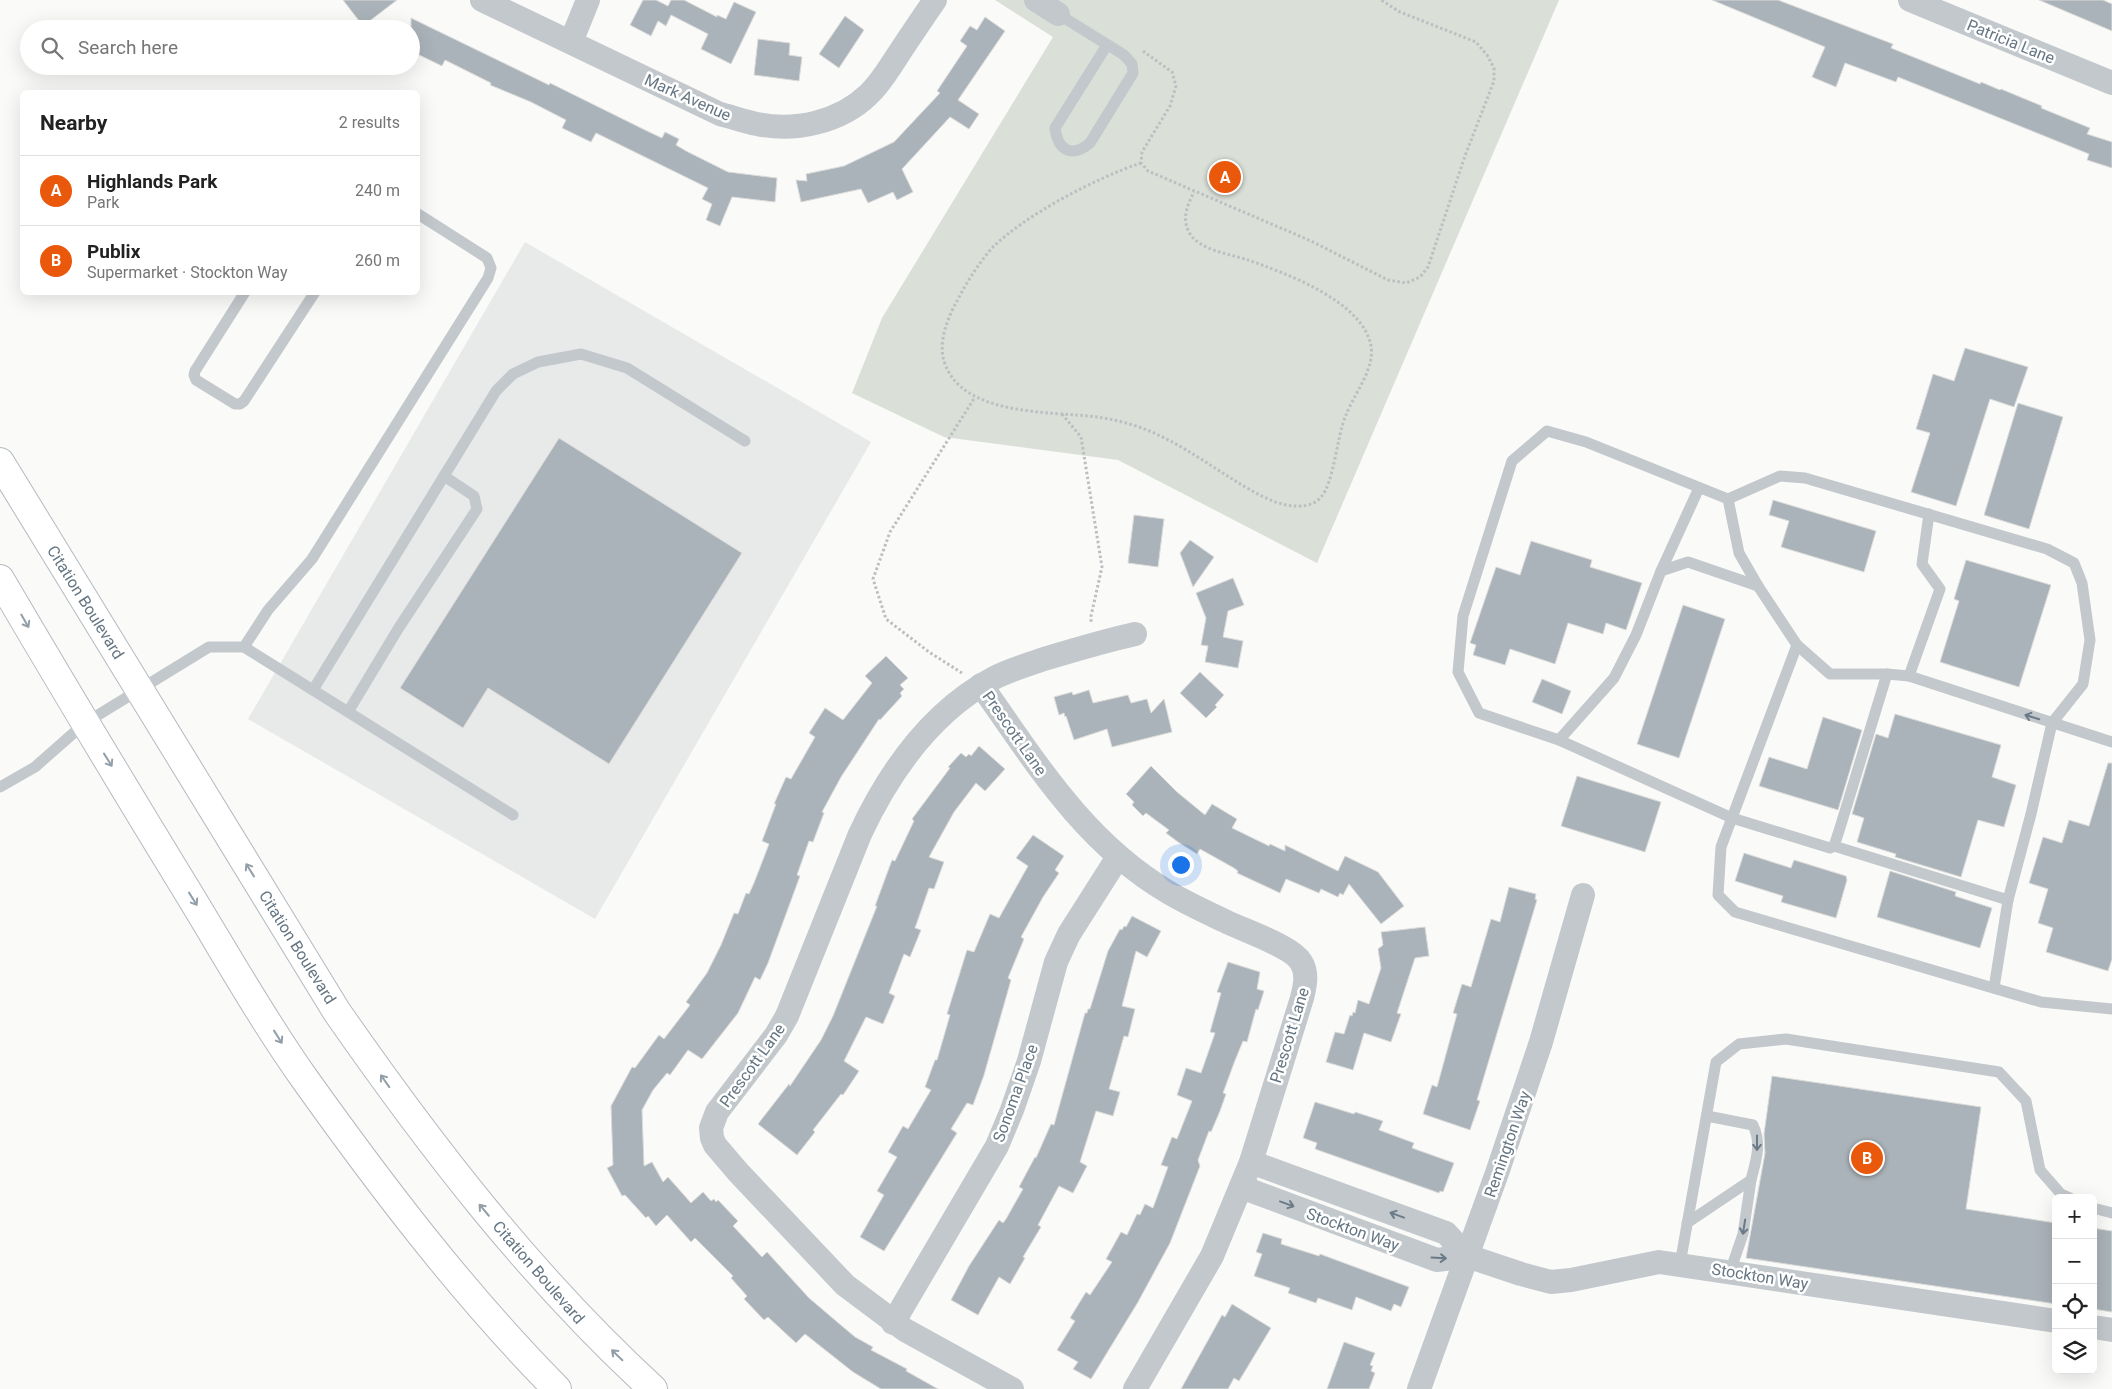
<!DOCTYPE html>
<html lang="en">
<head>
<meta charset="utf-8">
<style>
	:root { --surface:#fff; --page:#f2f2f2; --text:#222; --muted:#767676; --line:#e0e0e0; --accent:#ea580c }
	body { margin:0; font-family:Roboto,sans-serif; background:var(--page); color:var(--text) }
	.controls { position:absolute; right:15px; bottom:15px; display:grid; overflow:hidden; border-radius:8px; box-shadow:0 5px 20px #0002 }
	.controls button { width:45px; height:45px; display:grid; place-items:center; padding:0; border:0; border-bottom:1px solid var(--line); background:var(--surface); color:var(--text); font:25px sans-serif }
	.you { position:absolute; left:1180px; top:864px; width:18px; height:18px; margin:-12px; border:4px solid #fff; border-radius:50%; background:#1a73e8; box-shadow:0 0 0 8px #1a73e833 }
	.badge { display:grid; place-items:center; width:32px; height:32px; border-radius:50%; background:var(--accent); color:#fff; font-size:16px; font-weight:700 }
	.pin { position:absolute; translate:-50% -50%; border:2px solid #fff; box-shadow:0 1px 5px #0006 }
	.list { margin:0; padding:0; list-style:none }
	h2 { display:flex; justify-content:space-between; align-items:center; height:65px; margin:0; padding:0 20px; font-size:21px }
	h2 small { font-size:16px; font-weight:400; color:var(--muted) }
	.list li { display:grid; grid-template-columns:32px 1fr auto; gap:15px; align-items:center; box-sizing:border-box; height:70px; padding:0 20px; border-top:1px solid var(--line) }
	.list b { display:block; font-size:19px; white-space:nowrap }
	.list p { margin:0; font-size:16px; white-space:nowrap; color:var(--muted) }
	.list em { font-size:16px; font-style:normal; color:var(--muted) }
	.icon { flex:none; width:28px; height:28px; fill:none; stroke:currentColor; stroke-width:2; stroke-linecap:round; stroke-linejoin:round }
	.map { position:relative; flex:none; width:2112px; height:1389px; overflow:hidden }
	.search { position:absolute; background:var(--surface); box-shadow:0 5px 20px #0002; left:20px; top:20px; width:400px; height:55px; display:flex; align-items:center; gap:12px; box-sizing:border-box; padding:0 18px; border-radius:28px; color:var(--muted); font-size:19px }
	.panel { position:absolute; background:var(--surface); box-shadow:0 5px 20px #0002; left:20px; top:90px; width:400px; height:205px; border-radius:8px }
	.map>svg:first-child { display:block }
	.built { fill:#e8e9e9 }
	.green { fill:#dadfd7 }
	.building { fill:#aab3b9; stroke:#dcdcda }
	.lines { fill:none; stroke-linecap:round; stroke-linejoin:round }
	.secondary-casing { stroke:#b3babf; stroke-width:30 }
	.path { stroke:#bbbfc2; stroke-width:3; stroke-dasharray:2.5 2.5; stroke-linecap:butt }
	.lane { stroke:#c3c8cc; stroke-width:11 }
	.street { stroke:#c3c8cc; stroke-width:24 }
	.secondary { stroke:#fff; stroke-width:28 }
	.oneway { stroke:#939fa8 }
	.oneway2 { stroke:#6a7a87 }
	.labels { text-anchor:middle; stroke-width:5; stroke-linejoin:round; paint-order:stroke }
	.street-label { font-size:16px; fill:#657683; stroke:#fff }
</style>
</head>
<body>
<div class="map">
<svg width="2112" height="1389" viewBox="0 0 2112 1389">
	<rect width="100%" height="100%" fill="#fafaf8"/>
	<path class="built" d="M525,242L871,442L595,919L248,719Z"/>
	<path class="green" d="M995,0H1559L1317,563L1118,460L944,437L852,393L882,318L1053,37Z"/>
	<g class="building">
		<path d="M343,0H397L363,26Z"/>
		<path d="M643,0H656L668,6L671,0H684L717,17V15L726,19L734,2L756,12L731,64L701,49L708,34L671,15L666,26L658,21L651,36L630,25Z"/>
		<path d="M1712,0H1778L1893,44L1891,48L1980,84L1981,82L2000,90L2001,89L2042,106L2041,108L2090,128L2087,134L2112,142V168L2087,160L2089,154L1898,77L1896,82L1845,63L1836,87L1812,77L1825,47Z"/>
		<path d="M2039,0H2103L2112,4V31Z"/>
		<path d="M845,16L864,30L839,68L819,54Z"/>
		<path d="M985,17L1005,31L958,100L979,114L969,129L950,117L902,169L913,192L897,200L893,192L868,203L861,189L801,202L796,180L807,181L806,174L844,166L894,142L940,93L937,91L967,46L960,41L970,26L977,30Z"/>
		<path d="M411,18L549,85L550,83L647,131L662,138L665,132L679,139L676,145L686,151L728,172L777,178L775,202L732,197L720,226L706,220L712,204L702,199L708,188L596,133L591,142L562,128L566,120L531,102L490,85L491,83L445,60L442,66L411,51Z"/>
		<path d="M758,39L790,43L789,55L802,57L799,81L754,75Z"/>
		<path d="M1965,348L2028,367L2014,407L1990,399L1956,506L1911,492L1930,433L1916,429L1933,374L1954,381Z"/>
		<path d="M2018,403L2063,417L2029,529L1984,515Z"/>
		<path d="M559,438L742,553L609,764L488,688L463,728L400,688Z"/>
		<path d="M1773,500L1876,531L1864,572L1781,547L1789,521L1769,515Z"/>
		<path d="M1134,515L1164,519L1158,567L1128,563Z"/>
		<path d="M1190,540L1214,557L1193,587L1180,553Z"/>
		<path d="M1531,541L1592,560L1590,567L1642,583L1626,630L1606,623L1603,634L1568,623L1555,664L1510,649L1505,665L1473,655L1476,645L1470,643L1496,567L1520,575Z"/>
		<path d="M1966,560L2051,585L2019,687L1940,662L1959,601L1954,599Z"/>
		<path d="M1233,578L1244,605L1228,611L1223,637L1243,641L1238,668L1205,662L1208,646L1201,645L1206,618L1196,593Z"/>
		<path d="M1683,605L1725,619L1679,758L1637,744Z"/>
		<path d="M886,656L908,678L900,685L904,689L900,693L902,696L880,720L879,719L841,777L822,812L824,813L813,842L809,841L797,875L800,876L768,963L760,980L755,977L738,1013L702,1059L688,1050L670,1075L667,1073L653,1090L642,1110L644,1166L652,1162L663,1182L668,1177L691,1203L703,1192L711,1201L714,1199L716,1202L718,1200L738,1221L733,1226L762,1257L767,1252L809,1298L836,1321L855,1337L873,1347L871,1350L907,1369L906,1371L938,1389H881L853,1372L805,1334L796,1343L768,1317L764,1320L744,1299L747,1296L731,1278L733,1276L695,1238L691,1242L667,1215L656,1226L648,1216L646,1218L625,1195L622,1196L607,1168L613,1165L611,1106L632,1067L635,1068L659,1035L664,1039L690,1005L686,1002L707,973L721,945L734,913L738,914L746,893L749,894L754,883L769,844L762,841L776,804H774L786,777L791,779L815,737L809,733L825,708L843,720L872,683L865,676Z"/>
		<path d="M1200,672L1224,695L1215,705L1217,707L1206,718L1180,693Z"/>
		<path d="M1542,679L1571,691L1562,714L1532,702Z"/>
		<path d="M1089,690L1093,703L1128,695L1131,703L1147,699L1151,713L1164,699L1172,732L1112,747L1107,729L1074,740L1066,716L1065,717L1064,713L1059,715L1054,697L1072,692L1073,695Z"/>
		<path d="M1895,714L2001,745L1992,777L2016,785L2004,827L1978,820L1961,877L1895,857L1896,854L1857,842L1864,818L1852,814L1876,734L1888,738Z"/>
		<path d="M1823,717L1862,730L1838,810L1759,786L1769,757L1807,769Z"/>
		<path d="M979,746L1005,769L985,791L976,783L954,812L929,857L944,862L934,889L929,888L915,928L921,930L910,957L904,954L889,993L895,996L883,1024L866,1017L844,1061L859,1071L843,1095L841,1094L813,1130L815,1132L797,1155L758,1124L789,1084L790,1086L821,1040L833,1016L877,906H875L892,860L895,861L914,821L912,819L950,768L948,767L961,753L966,757L969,754L971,756Z"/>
		<path d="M2108,763H2112V959L2108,971L2046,952L2053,928L2038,923L2048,889L2029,883L2043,837L2062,843L2069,820L2089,826Z"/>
		<path d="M1151,766L1177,792L1205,815L1212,804L1237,819L1232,828L1269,846L1270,844L1285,851V845L1338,871L1345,856L1378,872L1404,906L1381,924L1349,884L1343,895L1340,893L1338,897L1321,889L1319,893L1286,879L1280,893L1237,873L1238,871L1234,868L1200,849L1197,854L1178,842L1166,833L1169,830L1146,813L1143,816L1132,805L1134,802L1126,794Z"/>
		<path d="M1577,776L1661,802L1645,852L1561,826Z"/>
		<path d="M1033,835L1064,856L1055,870L1059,873L1043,897L1021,937L1024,939L1008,978L1011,980L984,1075L973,1105L967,1103L951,1129L957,1133L884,1251L860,1237L884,1195L877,1191L897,1157L888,1152L903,1126L908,1129L931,1090L925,1087L935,1060H937L950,1015L947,1014L967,950L974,952L990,914L999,918L1028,866L1016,858Z"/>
		<path d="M1744,853L1791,868L1794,860L1846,876L1847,880L1836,918L1781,902L1783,896L1735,881Z"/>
		<path d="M1890,871L1956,892L1955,896L1992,908L1980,948L1877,917Z"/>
		<path d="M1509,887L1536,894L1535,899L1537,900L1477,1100L1480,1101L1470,1130L1423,1114L1432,1085L1437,1087L1457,1014L1453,1013L1462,984L1471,987L1491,919L1500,922Z"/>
		<path d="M1132,916L1161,931L1147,957L1136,951L1122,1006L1135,1009L1128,1037L1124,1036L1109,1089L1120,1092L1113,1116L1096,1111L1080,1162L1087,1166L1073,1193L1059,1186L1038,1225L1041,1227L1023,1257L1025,1258L1010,1284L999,1277L978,1315L951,1300L969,1266L999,1220L1003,1223L1006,1219L1023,1189L1019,1187L1035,1157L1036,1158L1051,1124L1054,1125L1085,1013H1087L1088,1009H1090L1108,951L1120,929L1122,930L1124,926L1126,927Z"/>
		<path d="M1425,927L1429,956L1415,958L1397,1013L1401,1014L1391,1042L1364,1033L1353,1070L1326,1062L1335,1032L1344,1034L1350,1015L1352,1016L1353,1012L1355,1013L1358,1000L1369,1004L1381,968L1378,949L1383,945L1381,932Z"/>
		<path d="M1228,962L1260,972L1257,989L1264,991L1258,1010L1256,1009L1247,1042L1243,1041L1234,1063L1223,1093L1226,1094L1220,1111L1211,1132L1209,1131L1198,1160L1200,1166L1170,1243L1138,1302L1091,1379L1073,1369L1078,1362L1057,1350L1075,1321L1070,1318L1086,1292L1090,1295L1112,1262L1106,1259L1121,1232L1127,1235L1137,1214L1140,1215L1145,1204L1153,1208L1168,1167L1161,1165L1172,1137L1177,1139L1192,1101L1177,1095L1186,1068L1201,1073L1215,1033L1210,1032L1221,993L1217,992Z"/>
		<path d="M1772,1076L1981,1107L1966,1209L2056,1223V1304L1746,1258L1765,1153L1764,1134Z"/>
		<path d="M1315,1102L1354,1114L1355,1112L1383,1121L1379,1130L1414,1143L1412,1148L1454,1163L1443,1192L1440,1191L1439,1193L1315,1149L1317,1143L1303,1138Z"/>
		<path d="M2093,1228L2112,1231V1312L2093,1309Z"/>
		<path d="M1263,1233L1282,1239L1281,1244L1319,1256L1320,1254L1409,1287L1401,1307L1394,1304L1391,1311L1356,1297L1352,1310L1318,1298L1316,1303L1288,1293L1290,1288L1254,1276L1262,1254L1256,1252Z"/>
		<path d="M1232,1304L1271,1328L1239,1381L1234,1378L1228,1389H1181L1222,1315L1225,1317Z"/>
		<path d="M1344,1342L1375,1353L1370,1365L1373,1366L1371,1371L1375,1373L1369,1389H1327Z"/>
	</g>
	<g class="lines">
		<defs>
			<g id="secondary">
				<path d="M0,462L337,1012C431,1147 531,1277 653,1389"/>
				<path d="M0,579C61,683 123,786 186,889C224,951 262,1019 304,1078C381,1186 463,1294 557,1389"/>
			</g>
		</defs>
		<use href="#secondary" class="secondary-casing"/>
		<g class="path">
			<path d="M1143,51L1172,72L1176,86L1170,106L1142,152L1141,163L1148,171L1311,241L1388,280L1406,283L1420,277L1428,267L1465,156L1494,81V68L1487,55L1476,42L1400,12L1381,0"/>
			<path d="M1141,163C1096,178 1025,215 992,248C978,264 967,282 957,301C948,317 938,342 944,361C961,417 1051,411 1097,417C1113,419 1132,424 1147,430C1179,443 1208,464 1237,482C1254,492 1274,505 1295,506C1304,507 1316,504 1321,497C1334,483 1337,435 1346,415C1354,394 1375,369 1371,346C1363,301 1285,273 1248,260C1230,254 1196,250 1188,230C1182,217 1188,204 1194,192"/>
			<path d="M1062,414L1081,437L1102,567L1091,616V623"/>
			<path d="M962,673L929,652L886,619L873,579L890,532L975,397"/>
		</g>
		<g class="lane">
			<path d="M1058,14L1124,55L1132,64L1133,73L1090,143C1072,158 1058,151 1055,128L1107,45"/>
			<path d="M245,292L195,371L194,375L196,380L235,404H240L244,401L315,292"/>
			<path d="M1728,499L1739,553L1758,586L1797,645L1830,674H1887L1909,676L2112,742"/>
			<path d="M1661,571L1699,488"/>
			<path d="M1797,645L1721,847L1718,895L1735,912L2041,1002L2112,1009"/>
			<path d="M244,647L268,610L312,559L488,278L491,268L487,258L418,214"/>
			<path d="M1887,674L1839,831L1834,846L1830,848L1732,818L1559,740L1479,713L1458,672L1463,616L1512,461L1547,431L1586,442L1728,499L1780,476L1805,478L2047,549L2074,563L2082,583L2090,640L2083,684L2052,723L2031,814L2008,900L1994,988"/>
			<path d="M1909,676L1940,589L1922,564L1929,514"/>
			<path d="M313,690L496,391L513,374L538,362L581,354L627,368L745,441"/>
			<path d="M348,712L398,629L477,509L474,496L444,476"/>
			<path d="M1559,740L1614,678L1636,635L1661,571L1688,562L1758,586"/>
			<path d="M0,787L35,767L85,723L209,647H244L513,815"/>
			<path d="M1834,846L2008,900"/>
			<path d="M2093,1208L2112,1213"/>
			<path d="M1687,1223L1751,1180C1756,1160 1762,1144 1753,1125L1707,1116"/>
			<path d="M1680,1264L1716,1062L1739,1044L1786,1039L1999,1072L2026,1101L2040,1170L2061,1194L2070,1198"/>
			<path d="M1730,1272L1743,1234L1751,1180"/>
		</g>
		<g class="street">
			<path d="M482,0L720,114C732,117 745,122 757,124C795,132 840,122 868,95C880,84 888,70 896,58C909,38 922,19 935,0"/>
			<path d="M1036,0L1058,14"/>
			<path d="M1910,0L2112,83"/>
			<path d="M571,42L588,0"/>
			<path d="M981,685C1036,763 1084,842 1168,892C1186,903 1206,912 1225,921C1242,930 1292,946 1301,962C1308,973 1305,986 1302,998L1251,1162L1212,1256L1135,1389"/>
			<path d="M1251,1162L1446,1233L1467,1256"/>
			<path d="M1241,1187L1437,1260L1467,1256L1521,1274L1551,1282L1571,1280L1659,1262L2056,1321"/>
			<path d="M893,1323L997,1146L1012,1110L1029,1061L1056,962L1069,934L1118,857"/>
			<path d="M2093,1327L2112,1330"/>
			<path d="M1012,1389L905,1330L845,1285L738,1172L715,1145L712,1138L711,1128L717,1112L776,1035L787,1016L860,834C889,772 932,711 994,678C1009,670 1027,665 1044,659C1074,650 1104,641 1135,634"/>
			<path d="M1419,1389L1497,1173L1541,1042L1583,895"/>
		</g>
		<use href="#secondary" class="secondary"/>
	</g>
	<defs><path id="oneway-shaft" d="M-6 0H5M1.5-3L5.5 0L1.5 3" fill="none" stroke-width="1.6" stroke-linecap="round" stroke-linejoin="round" transform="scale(1.25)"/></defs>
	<g class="oneway">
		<use href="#oneway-shaft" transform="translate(25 621) rotate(60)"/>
		<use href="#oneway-shaft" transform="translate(108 760) rotate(58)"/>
		<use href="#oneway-shaft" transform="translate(250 870) rotate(-122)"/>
		<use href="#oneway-shaft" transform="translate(193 899) rotate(58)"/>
		<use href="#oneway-shaft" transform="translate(278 1037) rotate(58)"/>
		<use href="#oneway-shaft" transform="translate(385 1081) rotate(-125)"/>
		<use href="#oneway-shaft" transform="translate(484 1210) rotate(-130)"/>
		<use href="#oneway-shaft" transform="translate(617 1355) rotate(-136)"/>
	</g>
	<g class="oneway2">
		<use href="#oneway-shaft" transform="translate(2032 717) rotate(-163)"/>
		<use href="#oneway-shaft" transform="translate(1757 1143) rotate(90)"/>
		<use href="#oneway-shaft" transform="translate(1287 1204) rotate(20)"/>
		<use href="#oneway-shaft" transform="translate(1397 1215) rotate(-160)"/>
		<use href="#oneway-shaft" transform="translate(1744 1227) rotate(99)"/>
		<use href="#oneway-shaft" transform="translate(1439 1258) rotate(3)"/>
	</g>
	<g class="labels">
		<g class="street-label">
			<text transform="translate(2011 41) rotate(22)" y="6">Patricia Lane</text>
			<text transform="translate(688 97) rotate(24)" y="6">Mark Avenue</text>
			<text transform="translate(86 602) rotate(58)" y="6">Citation Boulevard</text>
			<text transform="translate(1015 733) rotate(55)" y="6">Prescott Lane</text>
			<text transform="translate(298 947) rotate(58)" y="6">Citation Boulevard</text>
			<text transform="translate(1289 1035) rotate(-73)" y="6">Prescott Lane</text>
			<text transform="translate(752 1065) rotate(-54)" y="6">Prescott Lane</text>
			<text transform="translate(1015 1093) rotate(-70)" y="6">Sonoma Place</text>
			<text transform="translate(1507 1144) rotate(-71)" y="6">Remington Way</text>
			<text transform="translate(1353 1229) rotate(20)" y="6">Stockton Way</text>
			<text transform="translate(539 1272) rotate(49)" y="6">Citation Boulevard</text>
			<text transform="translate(1760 1276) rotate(9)" y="6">Stockton Way</text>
		</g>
	</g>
</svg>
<div class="controls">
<button>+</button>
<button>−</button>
<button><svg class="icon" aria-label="locate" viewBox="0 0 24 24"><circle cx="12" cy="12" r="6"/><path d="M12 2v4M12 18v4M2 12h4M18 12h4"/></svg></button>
<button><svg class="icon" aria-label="layers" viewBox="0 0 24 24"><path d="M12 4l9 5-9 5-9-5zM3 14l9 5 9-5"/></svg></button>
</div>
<div class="you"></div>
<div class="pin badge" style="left:1225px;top:177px">A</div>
<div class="pin badge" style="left:1867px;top:1158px">B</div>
<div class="search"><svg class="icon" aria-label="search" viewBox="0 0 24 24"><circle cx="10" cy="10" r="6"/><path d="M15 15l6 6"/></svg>Search here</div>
<section class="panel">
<h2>Nearby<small>2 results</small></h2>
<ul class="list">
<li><span class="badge">A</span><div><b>Highlands Park</b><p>Park</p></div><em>240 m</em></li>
<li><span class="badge">B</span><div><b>Publix</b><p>Supermarket · Stockton Way</p></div><em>260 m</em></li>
</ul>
</section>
</div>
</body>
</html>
